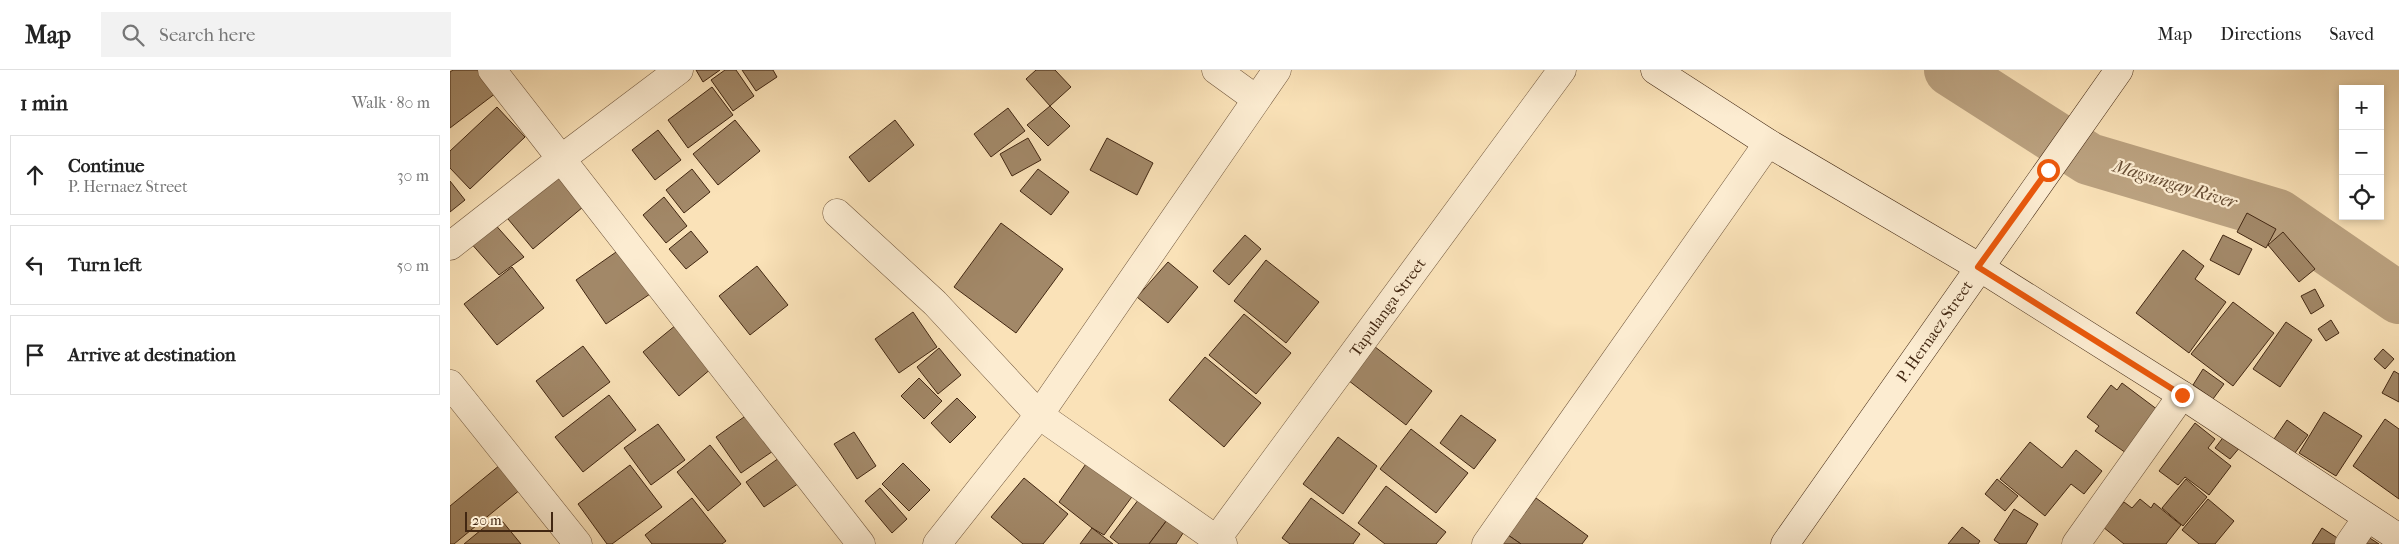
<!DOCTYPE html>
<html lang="en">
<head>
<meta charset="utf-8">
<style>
	:root { --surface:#fff; --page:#f2f2f2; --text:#222; --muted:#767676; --line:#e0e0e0 }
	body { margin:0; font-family:"IM FELL French Canon",serif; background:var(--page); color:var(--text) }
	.controls { position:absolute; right:15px; top:15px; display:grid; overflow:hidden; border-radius:0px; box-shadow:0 2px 8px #0003 }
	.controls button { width:45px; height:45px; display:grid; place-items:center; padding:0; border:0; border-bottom:1px solid var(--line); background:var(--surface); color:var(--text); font:25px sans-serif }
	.scale { position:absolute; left:15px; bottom:12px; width:88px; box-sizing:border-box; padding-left:5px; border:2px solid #422712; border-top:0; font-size:14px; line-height:18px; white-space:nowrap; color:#422712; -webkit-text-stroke:4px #fcecd1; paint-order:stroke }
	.stop { position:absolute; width:15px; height:15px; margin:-11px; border:4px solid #ea580c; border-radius:50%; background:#fff }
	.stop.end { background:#ea580c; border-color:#fff; box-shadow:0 1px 5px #0008 }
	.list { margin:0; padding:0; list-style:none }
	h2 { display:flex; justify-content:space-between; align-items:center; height:65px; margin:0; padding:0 20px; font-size:21px }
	h2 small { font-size:16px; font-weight:400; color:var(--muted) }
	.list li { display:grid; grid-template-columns:32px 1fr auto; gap:15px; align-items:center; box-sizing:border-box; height:80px; margin:0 10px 10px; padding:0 10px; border:1px solid var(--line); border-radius:0px }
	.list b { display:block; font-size:19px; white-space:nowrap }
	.list p { margin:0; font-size:16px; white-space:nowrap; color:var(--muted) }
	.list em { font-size:16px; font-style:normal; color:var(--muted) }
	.icon { flex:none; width:28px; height:28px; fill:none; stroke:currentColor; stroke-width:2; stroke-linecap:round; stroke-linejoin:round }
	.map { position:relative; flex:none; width:1949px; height:474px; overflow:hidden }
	header { display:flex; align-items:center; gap:30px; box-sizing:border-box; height:70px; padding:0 25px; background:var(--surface); border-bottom:1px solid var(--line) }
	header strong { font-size:24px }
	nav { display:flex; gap:28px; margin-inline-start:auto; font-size:18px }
	.search { width:350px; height:45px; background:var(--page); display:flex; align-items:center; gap:12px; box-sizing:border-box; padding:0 18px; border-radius:0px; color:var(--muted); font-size:19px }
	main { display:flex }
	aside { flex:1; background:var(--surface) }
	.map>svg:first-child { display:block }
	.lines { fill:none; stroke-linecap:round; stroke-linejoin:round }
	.river { stroke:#bba280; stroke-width:52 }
	.building { fill:#a28868; stroke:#422712 }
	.street-casing { stroke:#70563c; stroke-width:29 }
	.secondary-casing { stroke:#422712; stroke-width:29 }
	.street { stroke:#fcecd1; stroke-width:28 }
	.secondary { stroke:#fcecd1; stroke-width:28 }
	.route { stroke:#ea580c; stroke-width:6 }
	.labels { text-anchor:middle; stroke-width:4.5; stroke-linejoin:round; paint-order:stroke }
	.street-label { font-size:16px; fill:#422712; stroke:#fcecd1 }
	.water-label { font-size:18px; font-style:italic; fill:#664c33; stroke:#fcecd1 }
</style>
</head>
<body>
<header>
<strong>Map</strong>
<div class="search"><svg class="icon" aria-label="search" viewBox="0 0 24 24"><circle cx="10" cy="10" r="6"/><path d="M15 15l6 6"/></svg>Search here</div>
<nav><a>Map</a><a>Directions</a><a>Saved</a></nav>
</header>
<main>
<aside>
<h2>1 min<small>Walk · 80 m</small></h2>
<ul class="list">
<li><svg class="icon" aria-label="ahead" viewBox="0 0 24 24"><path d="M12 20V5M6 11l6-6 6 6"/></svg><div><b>Continue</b><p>P. Hernaez Street</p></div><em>30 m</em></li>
<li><svg class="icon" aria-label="left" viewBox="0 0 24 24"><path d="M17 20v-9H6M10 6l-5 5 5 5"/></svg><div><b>Turn left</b></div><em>50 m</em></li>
<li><svg class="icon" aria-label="arrive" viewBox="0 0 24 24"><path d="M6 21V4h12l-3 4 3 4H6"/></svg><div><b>Arrive at destination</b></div></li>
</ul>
</aside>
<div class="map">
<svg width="1949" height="474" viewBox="0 0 1949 474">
	<rect width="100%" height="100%" fill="#fae2b8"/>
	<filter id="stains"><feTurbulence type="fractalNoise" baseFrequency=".004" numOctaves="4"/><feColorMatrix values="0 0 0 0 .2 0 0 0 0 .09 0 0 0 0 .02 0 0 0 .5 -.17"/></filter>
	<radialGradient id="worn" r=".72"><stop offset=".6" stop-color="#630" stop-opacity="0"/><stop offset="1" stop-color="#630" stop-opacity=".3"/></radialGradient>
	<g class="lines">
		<path class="river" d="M1500,0L1639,89L1828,145L1949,228"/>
	</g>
	<g class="building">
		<path d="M3,0H29L46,23L0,58V2Z"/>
		<path d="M246,0H270L253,12Z"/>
		<path d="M275,0H286L304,26L283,41L261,10Z"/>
		<path d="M292,0H323L327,7L306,21Z"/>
		<path d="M586,0H605L621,17L600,36L576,9Z"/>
		<path d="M262,17L283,45L238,78L218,50Z"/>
		<path d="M600,36L620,56L598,76L577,55Z"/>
		<path d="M47,37L75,67L20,119L0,98V81Z"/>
		<path d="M558,38L575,61L541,87L524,64Z"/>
		<path d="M285,50L310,81L268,115L243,84Z"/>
		<path d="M445,50L464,75L419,112L399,87Z"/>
		<path d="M208,60L231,90L205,110L182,80Z"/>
		<path d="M578,68L591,90L562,106L550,84Z"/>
		<path d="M657,68L703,93L687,125L640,100Z"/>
		<path d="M242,99L260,122L234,143L216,120Z"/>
		<path d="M588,99L619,122L601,145L570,121Z"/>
		<path d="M103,101L133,137L83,179L53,143Z"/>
		<path d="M0,111L15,130L0,142Z"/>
		<path d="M214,127L237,156L216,173L193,145Z"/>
		<path d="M1797,143L1826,159L1816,178L1787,162Z"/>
		<path d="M42,151L74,187L49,205L19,171Z"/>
		<path d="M551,153L613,199L566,263L504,217Z"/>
		<path d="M241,161L258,182L236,199L219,179Z"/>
		<path d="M1833,162L1865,199L1849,212L1818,175Z"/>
		<path d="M795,165L811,179L779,215L763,201Z"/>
		<path d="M1773,165L1802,179L1789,205L1760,190Z"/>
		<path d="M169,180L200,224L156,254L126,210Z"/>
		<path d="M1733,180L1754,196L1745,209L1776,232L1739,283L1686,243Z"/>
		<path d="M816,190L869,232L836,273L784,231Z"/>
		<path d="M718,192L748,217L718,253L687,227Z"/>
		<path d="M307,196L338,235L300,265L269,226Z"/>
		<path d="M62,197L94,238L47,275L14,234Z"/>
		<path d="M1865,219L1874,236L1861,244L1851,226Z"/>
		<path d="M1783,232L1824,263L1783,316L1741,284Z"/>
		<path d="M463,242L487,277L449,303L425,269Z"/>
		<path d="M794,244L841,283L806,324L759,285Z"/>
		<path d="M1881,250L1889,263L1876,271L1868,259Z"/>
		<path d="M1836,252L1862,270L1830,317L1803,299Z"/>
		<path d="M226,255L262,298L229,326L193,282Z"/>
		<path d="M920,273L982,321L956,355L894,307Z"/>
		<path d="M133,276L160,312L113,347L86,311Z"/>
		<path d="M489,278L511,305L488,324L467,297Z"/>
		<path d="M1933,279L1944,289L1935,299L1924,289Z"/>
		<path d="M755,287L811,333L774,377L719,330Z"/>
		<path d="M1753,299L1774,314L1763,329L1743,315Z"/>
		<path d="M1944,301L1949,304V332L1932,323Z"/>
		<path d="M469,308L492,331L474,349L451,326Z"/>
		<path d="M1672,313L1708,340L1676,383L1645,361L1649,356L1637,347L1661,315L1667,320Z"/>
		<path d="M159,325L186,360L133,402L105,367Z"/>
		<path d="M507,328L526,347L500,373L481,353Z"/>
		<path d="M301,342L326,379L291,403L266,367Z"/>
		<path d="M1874,342L1912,366L1886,406L1849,383Z"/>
		<path d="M1011,345L1046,370L1024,399L990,373Z"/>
		<path d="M1935,349L1949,359V429L1903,396Z"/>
		<path d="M1837,350L1858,365L1842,387L1822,372Z"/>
		<path d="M1745,353L1765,369L1758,378L1781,396L1759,425L1735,407L1728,415L1709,401Z"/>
		<path d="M208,354L235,390L201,415L174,378Z"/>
		<path d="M961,359L1018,403L986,443L930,399Z"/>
		<path d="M404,362L426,396L407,409L384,374Z"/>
		<path d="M1775,365L1791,376L1780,389L1765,378Z"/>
		<path d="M888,367L927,396L893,444L853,414Z"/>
		<path d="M1580,372L1612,398L1626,380L1652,401L1634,424L1621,414L1595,446L1550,409Z"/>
		<path d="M260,375L291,414L258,441L227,402Z"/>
		<path d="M333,385L352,411L314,437L296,412Z"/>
		<path d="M638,391L684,424L654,465L642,458L609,432Z"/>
		<path d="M453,393L480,420L459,441L432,414Z"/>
		<path d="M50,395L71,419L4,474H0V436Z"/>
		<path d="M180,395L212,437L162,474H157L128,434Z"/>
		<path d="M574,408L618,444L593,474H573L541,447Z"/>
		<path d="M1547,409L1568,426L1555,441L1535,424Z"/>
		<path d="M1736,409L1757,427L1733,456L1712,438Z"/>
		<path d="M936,416L996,462L986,474H935L908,453Z"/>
		<path d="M430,418L457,449L442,463L415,431Z"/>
		<path d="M692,425L720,446L699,474H669L660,467Z"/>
		<path d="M242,428L276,471L272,474H202L195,465Z"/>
		<path d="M861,428L910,464L903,474H840L832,468Z"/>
		<path d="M1086,428L1138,466L1132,474H1071L1058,465Z"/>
		<path d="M1690,429L1701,438L1704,433L1731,455L1716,474H1674L1653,457L1674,432L1682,438Z"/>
		<path d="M1758,429L1784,451L1765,474H1749L1732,460Z"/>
		<path d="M1564,439L1588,454L1576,474H1550L1544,470Z"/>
		<path d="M48,446L71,474H14Z"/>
		<path d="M720,446L737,457L726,474H699Z"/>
		<path d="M1512,457L1530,471L1528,474H1498Z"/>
		<path d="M642,458L663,474H630Z"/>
		<path d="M1872,458L1895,473V474H1862Z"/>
		<path d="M1912,463L1929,474H1905Z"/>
		<path d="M1058,465L1071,474H1052Z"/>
	</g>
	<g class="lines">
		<defs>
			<g id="street">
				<path d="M42,0L411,474"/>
				<path d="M766,0L806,29"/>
				<path d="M387,143L485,233L589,345L773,474"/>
				<path d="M0,176L111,89L229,0"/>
				<path d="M0,314L128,474"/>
				<path d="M487,474L589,345L827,0"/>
				<path d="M763,474L1112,0"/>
				<path d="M1036,474L1318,73"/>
				<path d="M1626,474L1732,325"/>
				<path d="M1899,474L1917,448"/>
			</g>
			<g id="secondary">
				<path d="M1205,0L1318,73L1529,197L1732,325L1949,468"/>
				<path d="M1335,474L1669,0"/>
			</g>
		</defs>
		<use href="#street" class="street-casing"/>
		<use href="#secondary" class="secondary-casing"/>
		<use href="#street" class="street"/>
		<use href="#secondary" class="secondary"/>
	</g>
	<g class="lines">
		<path class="route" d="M1598,100L1528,197L1732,325"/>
	</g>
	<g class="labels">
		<g class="street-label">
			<text transform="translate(937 237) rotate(-54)" y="6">Tapulanga Street</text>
			<text transform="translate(1484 261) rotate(-55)" y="6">P. Hernaez Street</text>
		</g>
		<g class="water-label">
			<text transform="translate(1725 114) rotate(17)" y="6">Magsungay River</text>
		</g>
	</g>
	<rect width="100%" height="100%" filter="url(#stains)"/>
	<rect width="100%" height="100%" fill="url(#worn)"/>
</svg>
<div class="controls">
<button>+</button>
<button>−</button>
<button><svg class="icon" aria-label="locate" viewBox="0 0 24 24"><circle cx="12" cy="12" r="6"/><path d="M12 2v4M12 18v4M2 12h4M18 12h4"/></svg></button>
</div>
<div class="scale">20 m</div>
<div class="stop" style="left:1598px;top:100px"></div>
<div class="stop end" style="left:1732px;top:325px"></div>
</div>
</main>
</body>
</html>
